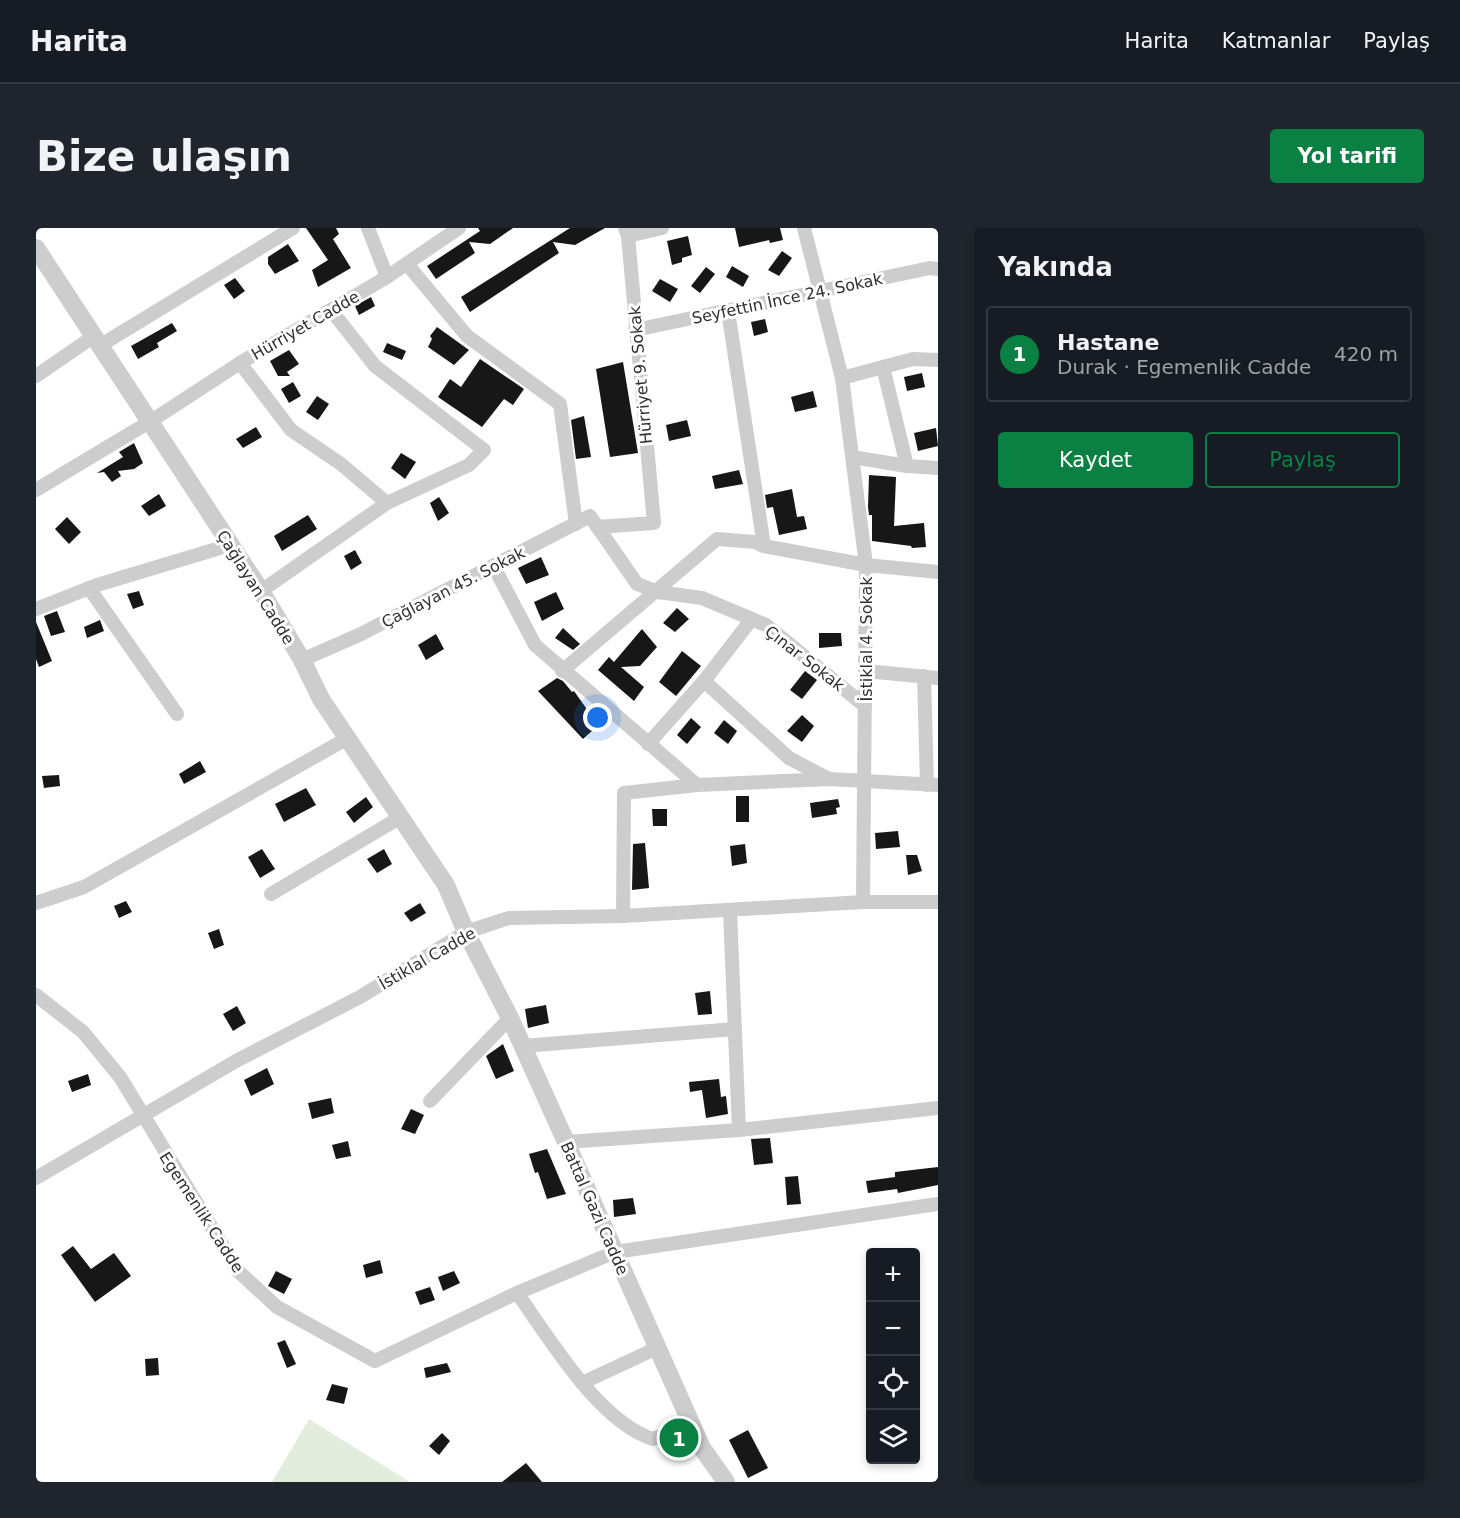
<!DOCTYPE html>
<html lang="tr">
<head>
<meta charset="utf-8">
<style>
	:root { --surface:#171b24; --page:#20242c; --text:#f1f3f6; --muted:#9ea1a6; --line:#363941; --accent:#0b8043 }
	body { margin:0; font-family:"DejaVu Sans",sans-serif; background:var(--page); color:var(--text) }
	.controls { position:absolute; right:18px; bottom:18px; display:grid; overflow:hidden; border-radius:6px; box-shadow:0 3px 9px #0003 }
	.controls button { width:54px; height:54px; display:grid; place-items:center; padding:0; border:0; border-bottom:2px solid var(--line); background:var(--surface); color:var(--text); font:30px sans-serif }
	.you { position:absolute; left:562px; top:490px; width:21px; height:21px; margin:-15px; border:4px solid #fff; border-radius:50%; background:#1a73e8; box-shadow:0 0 0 9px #1a73e833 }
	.badge { display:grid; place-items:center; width:39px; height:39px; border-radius:50%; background:var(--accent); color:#fff; font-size:20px; font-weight:700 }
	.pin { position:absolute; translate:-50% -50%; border:3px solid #fff; box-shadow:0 2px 6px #0006 }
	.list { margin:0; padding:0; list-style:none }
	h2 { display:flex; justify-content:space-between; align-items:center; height:78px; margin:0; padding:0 24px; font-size:26px }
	h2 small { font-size:20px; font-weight:400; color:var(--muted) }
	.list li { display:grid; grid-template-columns:39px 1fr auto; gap:18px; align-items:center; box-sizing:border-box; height:96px; margin:0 12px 12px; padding:0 12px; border:2px solid var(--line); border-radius:6px }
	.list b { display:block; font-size:22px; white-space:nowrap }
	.list p { margin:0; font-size:20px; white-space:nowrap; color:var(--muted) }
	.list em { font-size:20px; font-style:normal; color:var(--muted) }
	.actions { display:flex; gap:12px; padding:18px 24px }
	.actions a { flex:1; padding:14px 0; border:2px solid var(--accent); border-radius:6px; text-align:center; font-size:21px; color:var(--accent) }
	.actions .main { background:var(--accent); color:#fff }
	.icon { flex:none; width:33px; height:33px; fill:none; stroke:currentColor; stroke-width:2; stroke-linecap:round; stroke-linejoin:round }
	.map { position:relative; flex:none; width:902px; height:1254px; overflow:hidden; border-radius:6px }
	header { display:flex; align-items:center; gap:36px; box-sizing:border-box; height:84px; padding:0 30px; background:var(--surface); border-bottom:2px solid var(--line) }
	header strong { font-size:28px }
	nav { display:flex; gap:33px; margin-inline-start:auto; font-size:21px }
	.intro { display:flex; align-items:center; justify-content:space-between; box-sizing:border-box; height:144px; padding:0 36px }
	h1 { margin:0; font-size:42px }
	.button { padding:15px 27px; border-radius:6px; background:var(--accent); color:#fff; font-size:21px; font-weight:700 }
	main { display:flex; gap:36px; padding:0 36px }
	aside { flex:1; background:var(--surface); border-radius:6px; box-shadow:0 3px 9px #0003 }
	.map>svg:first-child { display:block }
	.green { fill:#e3eddd }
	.building { fill:#171717 }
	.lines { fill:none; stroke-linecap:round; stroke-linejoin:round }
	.minor { stroke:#cdcdcd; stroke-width:14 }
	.tertiary { stroke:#cdcdcd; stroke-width:18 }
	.labels { text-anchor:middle; stroke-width:6; stroke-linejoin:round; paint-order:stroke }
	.street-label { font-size:16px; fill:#303030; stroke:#fff }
</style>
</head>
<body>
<header>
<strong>Harita</strong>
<nav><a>Harita</a><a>Katmanlar</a><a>Paylaş</a></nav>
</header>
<div class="intro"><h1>Bize ulaşın</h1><a class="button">Yol tarifi</a></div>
<main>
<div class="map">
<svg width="902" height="1254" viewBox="0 0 902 1254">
	<rect width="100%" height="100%" fill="#fff"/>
	<path class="green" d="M273,1191L374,1254H236Z"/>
	<g class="building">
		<path d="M270,0H300L303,6L297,11L315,40L282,59L276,42L292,32Z"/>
		<path d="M442,0H477L454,16L433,14L439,25L400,51L391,38L444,3Z"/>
		<path d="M534,0H569L539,17L517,14L523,25L434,84L425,69Z"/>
		<path d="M699,0H744L747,12L734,15L733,12L703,19Z"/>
		<path d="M652,8L656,27L646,30V34L636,37L631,13Z"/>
		<path d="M252,16L263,33L239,46L232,36V29Z"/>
		<path d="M746,23L756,30L743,48L732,42Z"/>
		<path d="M696,38L713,48L707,59L690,49Z"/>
		<path d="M670,39L679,46L664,65L655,58Z"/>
		<path d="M199,50L209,63L198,71L188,57Z"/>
		<path d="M624,51L642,61L634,74L616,63Z"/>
		<path d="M335,69L339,78L323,87L319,78Z"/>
		<path d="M729,91L732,104L718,108L715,94Z"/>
		<path d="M136,95L141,103L121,115L123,119L102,131L95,118Z"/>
		<path d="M401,99L433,122L418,137L392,119L396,111L394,108Z"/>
		<path d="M351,115L370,123L366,132L347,124Z"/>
		<path d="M253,122L263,136L251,144L254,148H242L234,133Z"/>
		<path d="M444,131L488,161L477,177L468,171L446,199L402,169L414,151L425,159Z"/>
		<path d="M587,134L602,225L574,229L560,141Z"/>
		<path d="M886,145L889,159L871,163L868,149Z"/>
		<path d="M257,154L265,168L253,175L245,161Z"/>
		<path d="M777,163L781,179L759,184L755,169Z"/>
		<path d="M281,168L293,176L282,192L270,184Z"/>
		<path d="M548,188L555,229L540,231L535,192Z"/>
		<path d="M651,192L655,208L633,213L630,197Z"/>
		<path d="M220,199L226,209L207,220L200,211Z"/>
		<path d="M900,200L902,218L882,223L878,205Z"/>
		<path d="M98,215L107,235L98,241L82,243L85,248L76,254L68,244L61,245L87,229L83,224Z"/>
		<path d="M365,225L380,234L369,251L355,240Z"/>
		<path d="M703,242L707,256L679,261L676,248Z"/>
		<path d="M833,247L860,249L858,298L888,295L890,319L876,320L875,318L836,313V287H833L832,279Z"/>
		<path d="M756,261L761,289L768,288L771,301L743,307L737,279L731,280L729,267Z"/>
		<path d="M123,266L130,278L113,288L105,278Z"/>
		<path d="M403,269L413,285L402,293L394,275Z"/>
		<path d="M272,287L281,301L246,323L238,308Z"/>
		<path d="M31,289L45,304L33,316L19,301Z"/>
		<path d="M319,322L326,335L315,342L308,328Z"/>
		<path d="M505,329L513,347L490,356L482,340Z"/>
		<path d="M103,363L108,377L97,381L91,366Z"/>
		<path d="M520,364L528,381L506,393L498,374Z"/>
		<path d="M641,380L653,391L639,404L627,395Z"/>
		<path d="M21,383L29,404L15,408L8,388Z"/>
		<path d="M64,392L68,403L51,410L48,399Z"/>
		<path d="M0,394L16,433L3,439L0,431Z"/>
		<path d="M527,400L544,416L537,422L519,410Z"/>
		<path d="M606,401L621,419L604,438L585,439L608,459L598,473L562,442L573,429L578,434Z"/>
		<path d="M783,405H805L806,418L783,420Z"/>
		<path d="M400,406L408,421L390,432L382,417Z"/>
		<path d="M646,423L665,438L640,468L623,454Z"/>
		<path d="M769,443L781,452L766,471L754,462Z"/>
		<path d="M521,450L527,453L536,464L538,463L555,487L557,485L565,495L547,511L502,463Z"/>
		<path d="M766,487L778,498L766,514L751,503Z"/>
		<path d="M655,490L665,499L651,516L641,507Z"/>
		<path d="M688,492L701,503L692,516L678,505Z"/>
		<path d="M164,533L170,544L148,556L143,546Z"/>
		<path d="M23,547L24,558L8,560L6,548Z"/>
		<path d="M270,560L280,577L248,594L239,576Z"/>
		<rect x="700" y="568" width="13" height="26"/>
		<path d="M330,569L337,579L318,595L310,584Z"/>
		<path d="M802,571L804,579L800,580L801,586L776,590L774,575Z"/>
		<path d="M616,581H631V598H617Z"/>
		<path d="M862,603L864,619L840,621L839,605Z"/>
		<path d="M609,615L613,660L596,662L597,616Z"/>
		<path d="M709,616L711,635L696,638L694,618Z"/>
		<path d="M226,621L239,641L224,650L212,629Z"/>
		<path d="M348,621L356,636L341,645L331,631Z"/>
		<path d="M870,627H881L886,643L872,647Z"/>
		<path d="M90,673L96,684L83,690L78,678Z"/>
		<path d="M384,675L390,685L375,694L368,685Z"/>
		<path d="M183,701L188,717L178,721L172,705Z"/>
		<path d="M674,763L676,786L662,787L659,765Z"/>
		<path d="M510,777L513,795L492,800L489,781Z"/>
		<path d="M201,778L210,795L197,803L187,786Z"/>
		<path d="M467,816L478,843L460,851L450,828Z"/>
		<path d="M231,840L238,856L215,868L208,852Z"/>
		<path d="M52,846L55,857L36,864L32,853Z"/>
		<path d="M683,851L685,869L690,868L692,886L670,890L666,862L654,864L653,854Z"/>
		<path d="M295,870L298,885L276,891L272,875Z"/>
		<path d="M375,881L388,887L379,906L365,901Z"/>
		<path d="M734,910L737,935L718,937L715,911Z"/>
		<path d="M312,913L315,928L300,931L296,917Z"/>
		<path d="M511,921L530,966L511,971L502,944L499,945L493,926Z"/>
		<path d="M902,939V957L862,965L861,961L832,965L830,953L859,949V944Z"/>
		<path d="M762,948L765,976L751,977L749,949Z"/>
		<path d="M597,970L600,986L578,989L577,972Z"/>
		<path d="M37,1018L55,1041L78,1025L95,1048L59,1074L25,1027Z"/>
		<path d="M344,1032L347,1045L330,1050L327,1037Z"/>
		<path d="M240,1043L256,1051L248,1066L232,1058Z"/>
		<path d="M418,1043L424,1055L407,1063L402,1049Z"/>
		<path d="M394,1059L399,1072L384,1077L379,1064Z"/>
		<path d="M249,1112L260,1136L251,1140L241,1115Z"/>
		<path d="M122,1130L123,1147L110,1148L109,1131Z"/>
		<path d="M411,1135L415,1144L390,1150L388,1140Z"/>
		<path d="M296,1156L312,1160L308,1176L290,1172Z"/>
		<path d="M712,1202L732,1240L712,1250L693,1212Z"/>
		<path d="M406,1205L414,1213L403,1227L393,1218Z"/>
		<path d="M490,1235L506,1254H466Z"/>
	</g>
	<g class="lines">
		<g class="minor">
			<path d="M332,0L351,49"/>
			<path d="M768,0L806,150L830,337L827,674"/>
			<path d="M592,8L626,0"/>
			<path d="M371,36L431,108L524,176L540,296"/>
			<path d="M692,83L728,318"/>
			<path d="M599,102L894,40L902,41"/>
			<path d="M65,117L257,0"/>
			<path d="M204,135L255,202L305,236L351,275"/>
			<path d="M847,139L871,238L902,240"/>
			<path d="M0,148L58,108"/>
			<path d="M806,150L877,131L902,132"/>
			<path d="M816,229L871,238"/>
			<path d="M0,262L115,193L204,135L351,49L423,0"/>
			<path d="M561,299L618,295L592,8L589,0"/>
			<path d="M458,339L499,417L661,557"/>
			<path d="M53,360L141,486"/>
			<path d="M225,363L351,275L433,237L448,222L339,138L295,82"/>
			<path d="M0,381L61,357L194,317"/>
			<path d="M266,432L325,406L554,288L601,356L622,364L666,370L730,397L829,478"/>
			<path d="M526,443L681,311L719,314L728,318L830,337L902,344"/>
			<path d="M830,443L902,450"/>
			<path d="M888,448L891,557"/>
			<path d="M668,453L753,530L791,550"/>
			<path d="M612,516L668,453L715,392"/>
			<path d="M235,666L365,589"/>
			<path d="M0,675L48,659L312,510"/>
			<path d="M694,683L703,902"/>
			<path d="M587,688L588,565L661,557L793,551L902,557"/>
			<path d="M0,767L47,804L84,849L202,1043L241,1079L339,1133L481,1065C514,1111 562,1193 617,1211L655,1196"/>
			<path d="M487,818L699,801"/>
			<path d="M394,873L474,790"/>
			<path d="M530,914L703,902L902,880"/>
			<path d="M0,950L200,833L324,769L430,704L473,690L587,688L827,674H902"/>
			<path d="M481,1065L579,1024L902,976"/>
			<path d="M546,1155L621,1120"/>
		</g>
		<path class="tertiary" d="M0,20L225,363L266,432L285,471L410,657L430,704L474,790L530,914L666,1220L690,1254"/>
	</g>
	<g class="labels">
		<g class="street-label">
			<text transform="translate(751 70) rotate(-12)" y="6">Seyfettin İnce 24. Sokak</text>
			<text transform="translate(269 97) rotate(-30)" y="6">Hürriyet Cadde</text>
			<text transform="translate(604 147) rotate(-95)" y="6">Hürriyet 9. Sokak</text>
			<text transform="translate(220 359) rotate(58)" y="6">Çağlayan Cadde</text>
			<text transform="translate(417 359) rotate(-27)" y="6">Çağlayan 45. Sokak</text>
			<text transform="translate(830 411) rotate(-90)" y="6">İstiklal 4. Sokak</text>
			<text transform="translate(769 430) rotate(38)" y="6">Çınar Sokak</text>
			<text transform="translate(391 730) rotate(-30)" y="6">İstiklal Cadde</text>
			<text transform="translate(559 980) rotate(66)" y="6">Battal Gazi Cadde</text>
			<text transform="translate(166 984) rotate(57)" y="6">Egemenlik Cadde</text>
		</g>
	</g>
</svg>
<div class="controls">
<button>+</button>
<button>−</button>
<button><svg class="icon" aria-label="locate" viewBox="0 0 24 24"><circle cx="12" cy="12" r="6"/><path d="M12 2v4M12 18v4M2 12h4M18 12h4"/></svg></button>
<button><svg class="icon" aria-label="layers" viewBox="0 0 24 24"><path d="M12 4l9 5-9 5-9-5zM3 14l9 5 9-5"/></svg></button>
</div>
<div class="you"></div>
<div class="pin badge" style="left:643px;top:1210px">1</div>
</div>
<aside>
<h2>Yakında<small></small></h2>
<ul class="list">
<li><span class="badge">1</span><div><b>Hastane</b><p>Durak · Egemenlik Cadde</p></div><em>420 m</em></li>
</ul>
<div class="actions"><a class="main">Kaydet</a><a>Paylaş</a></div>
</aside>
</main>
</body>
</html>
